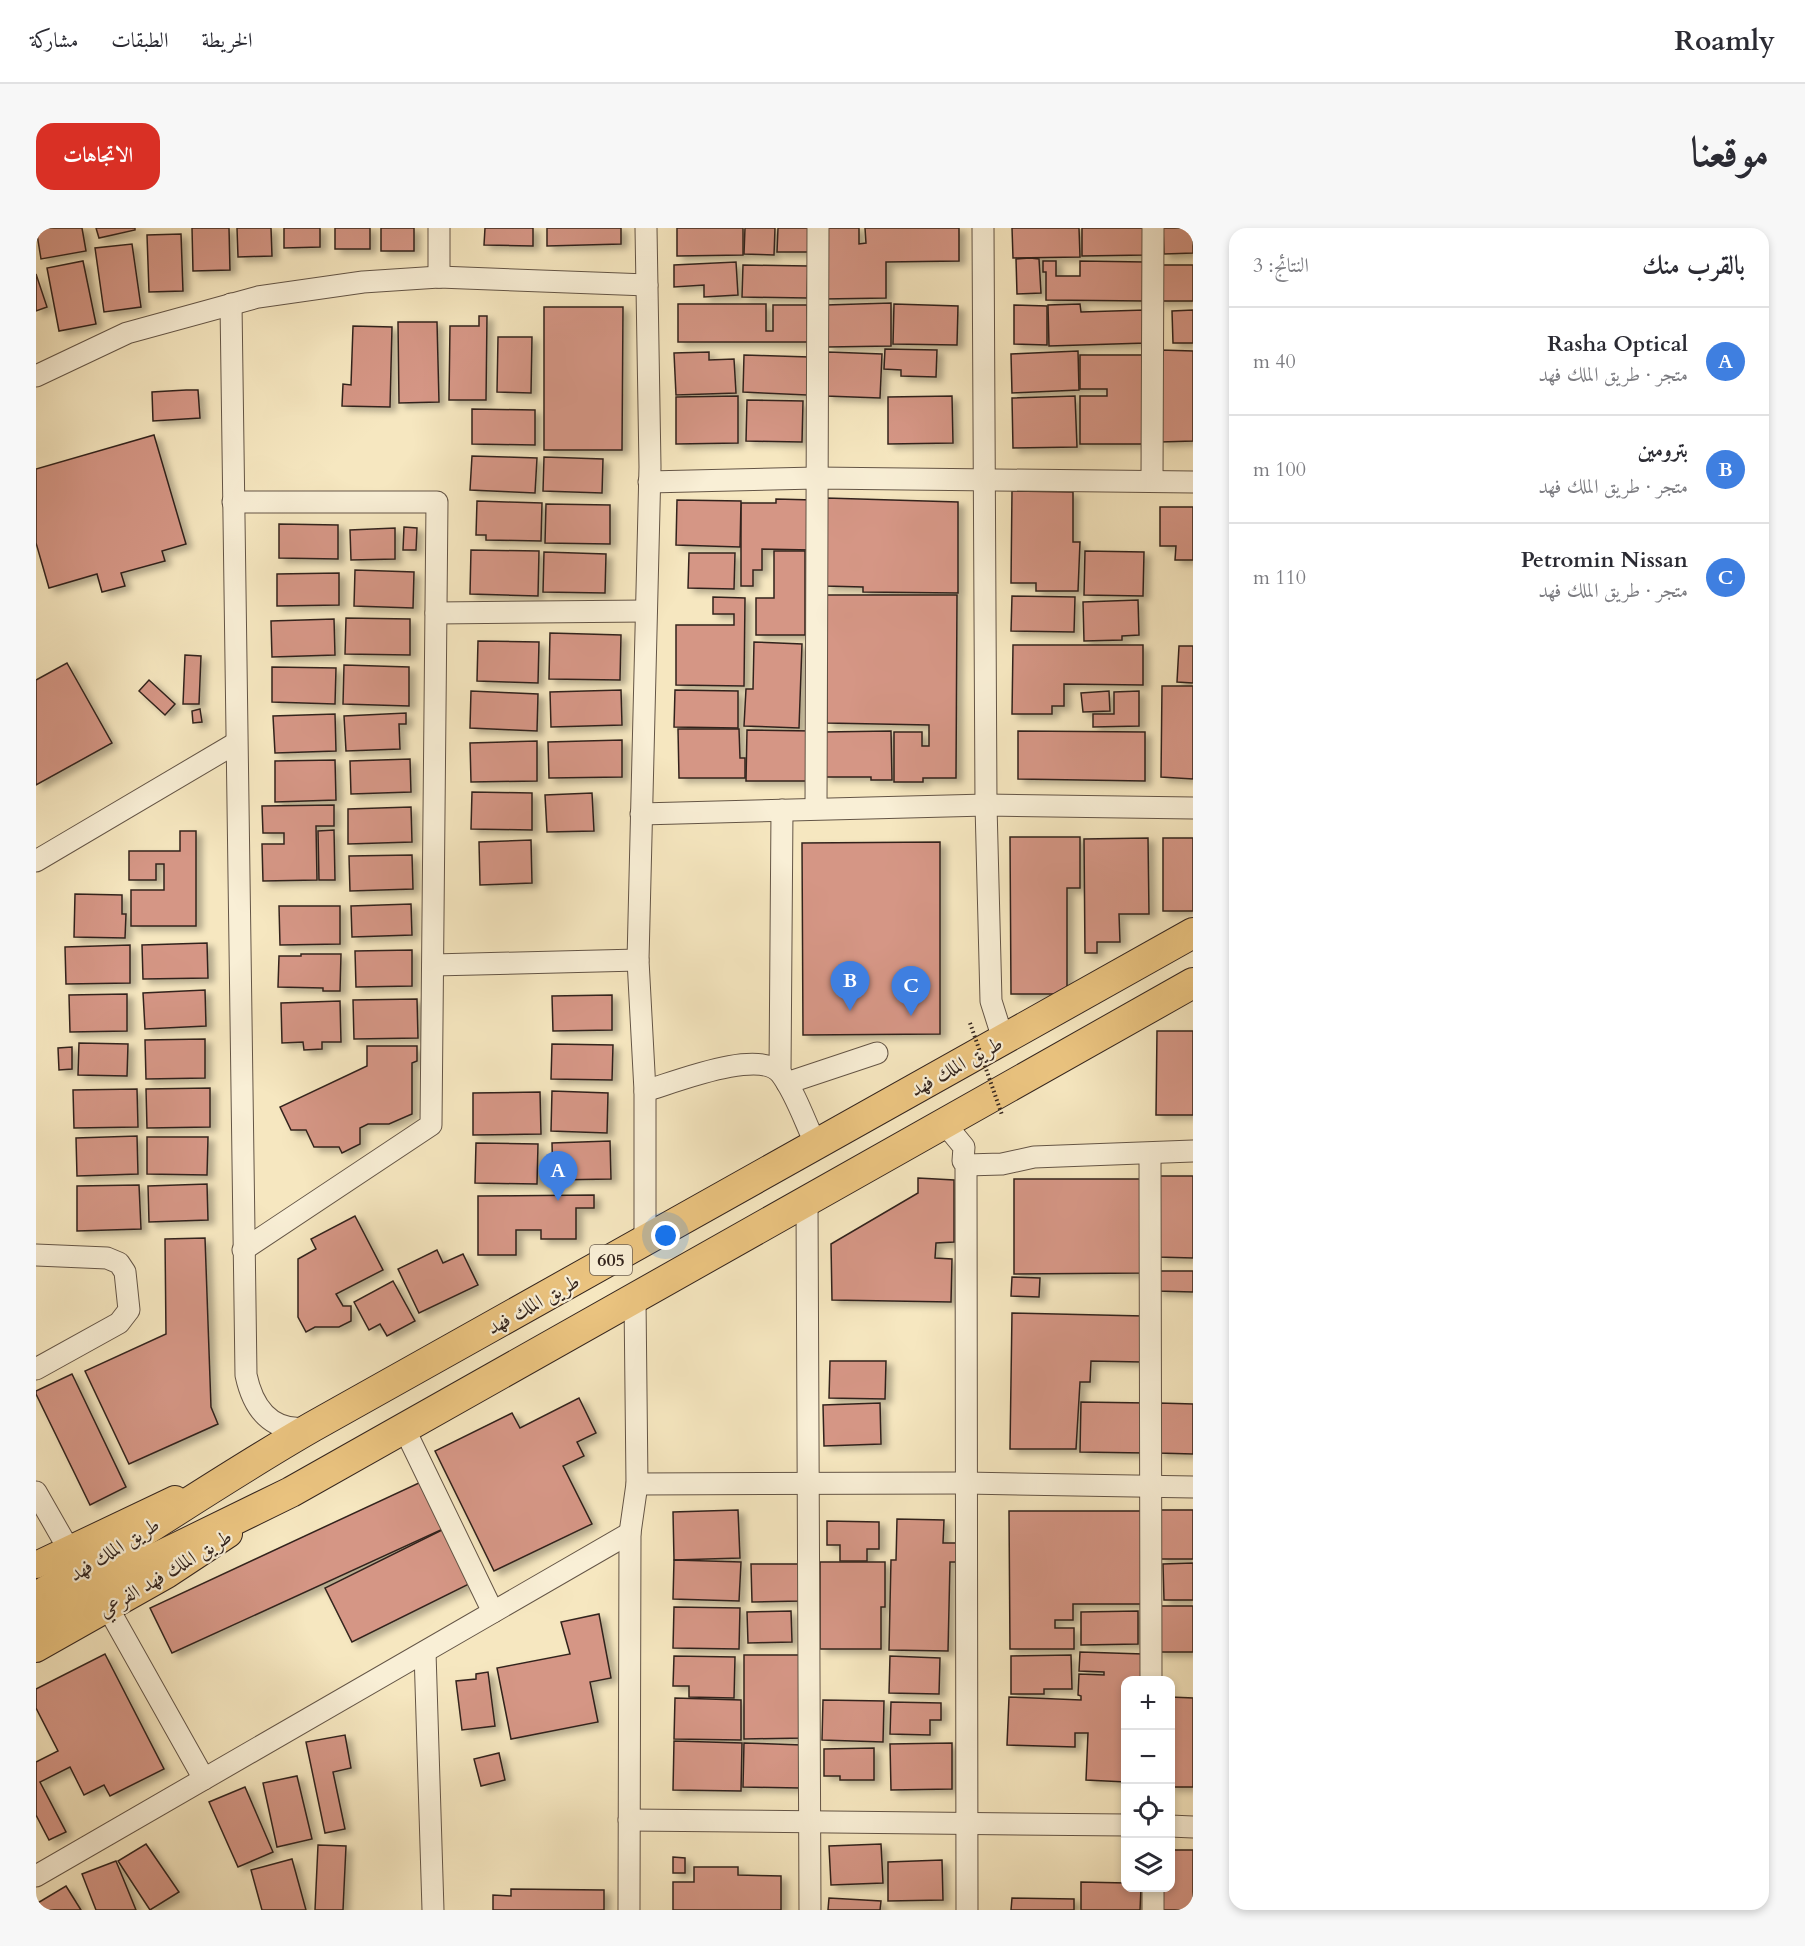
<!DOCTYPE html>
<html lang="ar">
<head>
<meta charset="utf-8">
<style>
	:root { --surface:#fff; --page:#f7f7f7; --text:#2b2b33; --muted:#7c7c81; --line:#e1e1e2; --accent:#d93025 }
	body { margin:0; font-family:Cardo,Amiri,serif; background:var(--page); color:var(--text); direction:rtl }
	.controls { position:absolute; right:18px; bottom:18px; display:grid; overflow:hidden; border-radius:12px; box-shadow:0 3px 9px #0003 }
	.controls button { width:54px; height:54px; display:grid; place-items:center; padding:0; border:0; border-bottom:2px solid var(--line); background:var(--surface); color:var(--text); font:30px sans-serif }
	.you { position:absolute; left:630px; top:1008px; width:21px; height:21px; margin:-15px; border:4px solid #fff; border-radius:50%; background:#1a73e8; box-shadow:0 0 0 9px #1a73e833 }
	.badge { display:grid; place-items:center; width:39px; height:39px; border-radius:50%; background:var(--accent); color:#fff; font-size:20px; font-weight:700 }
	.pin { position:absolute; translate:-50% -50px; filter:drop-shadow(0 2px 3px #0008) }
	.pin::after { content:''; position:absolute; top:32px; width:21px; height:18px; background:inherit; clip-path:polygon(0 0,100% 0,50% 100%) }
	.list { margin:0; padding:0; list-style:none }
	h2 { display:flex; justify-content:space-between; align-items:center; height:78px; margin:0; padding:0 24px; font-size:26px }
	h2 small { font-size:20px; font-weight:400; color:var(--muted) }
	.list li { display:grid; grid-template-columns:39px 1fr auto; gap:18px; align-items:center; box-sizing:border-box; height:108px; padding:0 24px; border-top:2px solid var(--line) }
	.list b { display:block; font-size:22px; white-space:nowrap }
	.list p { margin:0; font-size:20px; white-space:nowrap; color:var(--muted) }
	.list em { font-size:20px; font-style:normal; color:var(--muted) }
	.icon { flex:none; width:33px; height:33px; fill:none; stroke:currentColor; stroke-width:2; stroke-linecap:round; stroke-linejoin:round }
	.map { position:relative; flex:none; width:1157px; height:1682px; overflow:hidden; direction:ltr; border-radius:18px }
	header { display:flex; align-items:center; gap:36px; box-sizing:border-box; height:84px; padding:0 30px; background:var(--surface); border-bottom:2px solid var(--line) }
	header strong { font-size:28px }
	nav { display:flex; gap:33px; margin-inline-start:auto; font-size:21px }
	.intro { display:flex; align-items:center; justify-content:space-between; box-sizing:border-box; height:144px; padding:0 36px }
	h1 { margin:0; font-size:42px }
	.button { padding:15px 27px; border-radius:18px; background:var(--accent); color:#fff; font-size:21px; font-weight:700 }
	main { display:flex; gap:36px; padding:0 36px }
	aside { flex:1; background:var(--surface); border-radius:18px; box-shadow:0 3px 9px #0003 }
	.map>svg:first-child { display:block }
	.building { fill:#d59685; stroke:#33241d; stroke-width:1.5; filter:url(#shadow) }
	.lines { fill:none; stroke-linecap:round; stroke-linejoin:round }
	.minor-casing { stroke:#645546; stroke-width:23 }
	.major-casing { stroke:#33241d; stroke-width:28 }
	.highway-casing { stroke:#33241d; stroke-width:32 }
	.minor { stroke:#f9efd6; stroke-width:21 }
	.major { stroke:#ebc480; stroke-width:26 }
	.highway { stroke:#ebc480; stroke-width:30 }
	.path-bridge { stroke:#33241d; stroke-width:4; stroke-dasharray:1.5 3; stroke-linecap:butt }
	.labels { text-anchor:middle; stroke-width:4.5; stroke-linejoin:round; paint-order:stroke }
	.shield { fill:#f9efd6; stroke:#6e6154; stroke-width:1.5 }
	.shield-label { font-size:18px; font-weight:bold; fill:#33241d }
	.street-label { font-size:20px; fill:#33241d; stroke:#f9efd6 }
</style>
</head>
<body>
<header>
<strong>Roamly</strong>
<nav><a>الخريطة</a><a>الطبقات</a><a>مشاركة</a></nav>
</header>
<div class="intro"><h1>موقعنا</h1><a class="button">الاتجاهات</a></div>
<main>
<aside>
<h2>بالقرب منك<small>النتائج: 3</small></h2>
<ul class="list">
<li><span class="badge" style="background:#3f7fe0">A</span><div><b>Rasha Optical</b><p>متجر · طريق الملك فهد</p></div><em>40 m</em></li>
<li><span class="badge" style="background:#3f7fe0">B</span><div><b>بترومين</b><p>متجر · طريق الملك فهد</p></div><em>100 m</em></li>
<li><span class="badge" style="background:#3f7fe0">C</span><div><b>Petromin Nissan</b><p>متجر · طريق الملك فهد</p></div><em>110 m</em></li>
</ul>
</aside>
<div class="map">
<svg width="1157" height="1682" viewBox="0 0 1157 1682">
	<defs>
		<filter id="shadow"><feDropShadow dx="6" dy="4" stdDeviation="3" flood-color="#0004"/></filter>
	</defs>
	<rect width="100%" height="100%" fill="#f6e7c0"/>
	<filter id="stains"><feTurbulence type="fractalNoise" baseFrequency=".00333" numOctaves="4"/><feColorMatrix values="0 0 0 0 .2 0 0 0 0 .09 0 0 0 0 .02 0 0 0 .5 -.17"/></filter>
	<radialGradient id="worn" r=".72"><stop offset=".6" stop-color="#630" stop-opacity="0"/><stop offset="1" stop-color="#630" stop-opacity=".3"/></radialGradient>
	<g class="building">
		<path d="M0,0H46L50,23L5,31Z"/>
		<path d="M60,0H99V2L63,10Z"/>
		<path d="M156,0H193L194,42L157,43Z"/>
		<path d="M201,0H235L236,28L202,29Z"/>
		<path d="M248,0H284V19L248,20Z"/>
		<rect x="299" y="0" width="35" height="21"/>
		<rect x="345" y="0" width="33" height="23"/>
		<path d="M449,0H497V18L448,17Z"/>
		<path d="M511,0H585V16L511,18Z"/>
		<path d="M641,0H707V27L641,28Z"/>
		<path d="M709,0H739L738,27L708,26Z"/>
		<path d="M742,0H772V24H741Z"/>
		<path d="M785,0H823V16L830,15L829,0H923V33L850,34V70L787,71Z"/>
		<path d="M976,0H1043L1044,29L977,30Z"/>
		<path d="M1046,0H1109V27L1046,28Z"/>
		<path d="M1127,0H1157V25L1128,26Z"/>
		<path d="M145,6L147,63L113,64L111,7Z"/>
		<path d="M96,16L105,79L68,84L59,20Z"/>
		<path d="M994,30L1003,31L1005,65L981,66L980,31Z"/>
		<path d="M47,33L60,96L23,103L11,40Z"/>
		<path d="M1007,33H1020V48H1044V33L1109,34V73L1010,72V44H1007Z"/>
		<path d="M700,34L702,67L668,69V57L638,59V37Z"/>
		<path d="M707,37L772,38L771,70L706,69Z"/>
		<rect x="1122" y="37" width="35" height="36"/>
		<path d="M0,46L11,79L0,83Z"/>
		<path d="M855,75V118L791,119L790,77Z"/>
		<path d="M642,76H730V103H737V77H771L772,114H642Z"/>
		<path d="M858,76L922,78L921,117L857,116Z"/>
		<path d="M1044,76L1045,84L1109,82L1110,115L1013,118L1012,77Z"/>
		<path d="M978,77L1011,78V117L978,116Z"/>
		<path d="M508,79H587L586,222H508Z"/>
		<path d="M1157,82V115H1137L1136,83Z"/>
		<path d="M443,88H451L450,172H413L414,98H443Z"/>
		<path d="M362,94H401L403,174L363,175Z"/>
		<path d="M317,98L356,99L354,179L306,178L307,156L315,157Z"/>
		<path d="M462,109H496L495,165L461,164Z"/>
		<path d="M849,121L901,122L900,149L865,148V142L848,141Z"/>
		<path d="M1124,122L1157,123V213L1124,214Z"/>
		<path d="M1042,123L1043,162L976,165L975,126Z"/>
		<path d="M673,124V132L698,131L700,165L640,167L638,125Z"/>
		<path d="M792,124L846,126L844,170L790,168Z"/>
		<path d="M708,127L773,129L771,167L707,164Z"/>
		<path d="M1044,127H1110V216H1044V168H1071V161H1044Z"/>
		<path d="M150,162H162L164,190L117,193L116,164Z"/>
		<path d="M702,168V215L640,216V169Z"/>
		<path d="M916,168L917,215L852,216V169Z"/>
		<path d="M1039,168L1041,219L977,220L976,170Z"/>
		<path d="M711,172L767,173L766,214L710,213Z"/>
		<path d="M436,181L499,182V217L436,216Z"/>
		<path d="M118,207L150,316L126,323L129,333L85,345L89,358L66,364L61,346L13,360L0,315V241Z"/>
		<path d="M436,228L501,230L499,265L434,262Z"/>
		<path d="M508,229L567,231L566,265L507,263Z"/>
		<path d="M976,263L1037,264V314H1044L1042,363H1000V355H975Z"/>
		<path d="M790,270L922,274V365L827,364V359L789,358Z"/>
		<path d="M740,271L777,272L776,322L726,321V342H717V358H705V275H740Z"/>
		<path d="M641,272L705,273L704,319L640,317Z"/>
		<path d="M441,273L506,275L505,313L450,312V307H440Z"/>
		<path d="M510,276L574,277V316L509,315Z"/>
		<path d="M1124,279H1157V332H1139L1140,318H1124Z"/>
		<path d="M243,296L302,297V331L243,330Z"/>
		<path d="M368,299L381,300L380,322H367Z"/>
		<path d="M359,300V331L315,332L314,302Z"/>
		<path d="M435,322L503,323L502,368L434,366Z"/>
		<path d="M738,323H769V407H720V370H738Z"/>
		<path d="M1049,323L1108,324L1107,368L1048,367Z"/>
		<path d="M508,324L570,326L569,365L507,364Z"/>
		<path d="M653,325H699L698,361L652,360Z"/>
		<path d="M319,342L378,344L377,380L318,378Z"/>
		<path d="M303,345V377L241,378V346Z"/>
		<path d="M791,367H921L920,550H887V554H858V504H886V518H893V497L791,495Z"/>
		<path d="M976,368L1039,369L1038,404L975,403Z"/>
		<path d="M677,369L709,370L708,458L640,457V397H698V386H677Z"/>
		<path d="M1102,372L1103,407L1086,408V412L1048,413L1047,374Z"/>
		<path d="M310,390L374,391V427L309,426Z"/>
		<path d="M298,391L299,427L236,429L235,393Z"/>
		<path d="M514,405L585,407L584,452L513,451Z"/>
		<path d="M442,413L503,414L502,455L441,453Z"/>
		<path d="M718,414L766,416L763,500L708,498L710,461H717Z"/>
		<path d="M977,417H1107V457L1028,456V478H1016V486H976Z"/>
		<path d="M1143,418H1157V455L1141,454Z"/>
		<path d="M149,427L165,428L163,476H147Z"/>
		<path d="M31,435L76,515L0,557V452Z"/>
		<path d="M308,437L373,439V478L307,476Z"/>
		<path d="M236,439L300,440L299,476L236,474Z"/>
		<path d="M113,452L139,476L129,487L103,463Z"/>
		<path d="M1126,458H1157V551L1125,549Z"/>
		<path d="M585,462L586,497L515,499L514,464Z"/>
		<path d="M639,462L702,463V500L638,499Z"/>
		<path d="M435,463L502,466L501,503L434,500Z"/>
		<path d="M1073,463L1074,483L1047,484L1045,465Z"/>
		<path d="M1103,463V498L1057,499V486H1078V464Z"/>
		<path d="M164,481L166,494L157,495L156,483Z"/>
		<path d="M370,485V496H363L364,521L310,523L308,488Z"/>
		<path d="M299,486L300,523L239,525L237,488Z"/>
		<path d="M642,501H703L704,530H709V550H643Z"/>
		<path d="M711,502L776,503L775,553H710Z"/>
		<path d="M855,503L856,552H835V549H788V504Z"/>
		<path d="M982,503L1109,504V553L982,551Z"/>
		<path d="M586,512V549L513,550L512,514Z"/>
		<path d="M501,513V553L435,554L434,515Z"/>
		<path d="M374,531L375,564L315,566L314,533Z"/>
		<path d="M299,532L300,572L239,574V533Z"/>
		<path d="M436,564L496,565V602L435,601Z"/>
		<path d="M556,565L558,603L511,604L509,567Z"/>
		<path d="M298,577V598H280L281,652L227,653L226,616H248V605H227L226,578Z"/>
		<path d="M375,579L376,614L312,616V581Z"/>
		<path d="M298,602L299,652H283L282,603Z"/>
		<path d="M144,603H160V698H95V662H128V636H120V652H93V623H144Z"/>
		<path d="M974,609H1044V660H1031V766H975Z"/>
		<path d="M1112,610L1113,686H1083L1084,714H1061V725H1049L1048,611Z"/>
		<rect x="1127" y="610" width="30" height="73"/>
		<path d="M495,612L496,655L444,657L443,614Z"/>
		<path d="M904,614V806L767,807L766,615Z"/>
		<path d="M376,627L377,661L314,663L313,628Z"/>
		<path d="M39,666L86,667V686H90L89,710L38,709Z"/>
		<path d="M375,676L376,707L316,709L315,678Z"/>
		<path d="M243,678H304V716L244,717Z"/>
		<path d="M171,715L172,750L107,751L106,717Z"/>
		<path d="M94,717V755L30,756L29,719Z"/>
		<path d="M376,722V758L320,759L319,723Z"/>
		<path d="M265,726H305L304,763H287V760L242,759L243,728H265Z"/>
		<path d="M169,762L170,798L109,801L107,765Z"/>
		<path d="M91,766V803L34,804L33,767Z"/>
		<path d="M576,767V802L517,803L516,768Z"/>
		<path d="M381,771L382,810L318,811L317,772Z"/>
		<path d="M304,773L305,814H286V821L268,822L267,814L246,815L245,775Z"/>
		<path d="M1121,803H1157V887H1120Z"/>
		<path d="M169,811V850L110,851L109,812Z"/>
		<path d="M43,815L92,816L91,848L42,847Z"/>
		<path d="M516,816L577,817L576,852L515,851Z"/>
		<path d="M331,818H381V833L376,835V886L353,896H332L324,900V916L306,925L303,919H278L270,902H255L244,879L331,838Z"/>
		<path d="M36,819V841L23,842L22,820Z"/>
		<path d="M174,860V899L111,900L110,861Z"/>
		<path d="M101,861L102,899L38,900L37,862Z"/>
		<path d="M516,863L572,865L571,905L515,903Z"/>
		<path d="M504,864L505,906L437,907V865Z"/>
		<path d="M101,908L102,946L41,948L40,910Z"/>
		<path d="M111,909H172L171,947L111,946Z"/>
		<path d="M574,913L575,951L517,952L516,915Z"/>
		<path d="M440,915L502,916L501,956L439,955Z"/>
		<path d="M1123,948H1157V1030L1122,1029Z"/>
		<path d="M882,950L918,952V1014L900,1015L899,1030L916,1031L915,1074L796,1072L795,1016L882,965Z"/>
		<path d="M978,951H1107V1045L978,1046Z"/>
		<path d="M171,956L172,992L113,994L112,958Z"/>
		<path d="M103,957L105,1001L41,1003V958Z"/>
		<path d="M558,967V980H540V1011H505V1002H480V1027H442V968Z"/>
		<path d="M319,988L347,1042L300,1066L307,1078H315V1093L303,1099H279L270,1104L262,1089V1031L280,1021L275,1011Z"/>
		<path d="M169,1010L175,1179L182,1196L93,1236L49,1143L130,1106L129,1011Z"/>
		<path d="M401,1022L407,1035L427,1026L442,1057L383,1085L362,1041Z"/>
		<path d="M1121,1043H1157V1064L1121,1063Z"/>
		<path d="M976,1049L1004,1050L1003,1069L975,1068Z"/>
		<path d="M357,1053L379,1093L351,1108L344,1096L333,1102L318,1074Z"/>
		<path d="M976,1085L1107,1088L1106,1134L1055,1133L1054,1154H1044L1040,1221H974Z"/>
		<path d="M794,1133H850L849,1171L793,1170Z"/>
		<path d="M36,1146L90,1259L54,1277L0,1166V1163Z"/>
		<path d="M543,1170L560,1205L541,1214L548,1228L527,1238L556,1296L458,1343L399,1223L476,1185L484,1200Z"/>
		<path d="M1045,1174L1110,1175L1109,1225L1044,1224Z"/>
		<path d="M844,1175L845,1216L788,1218L787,1177Z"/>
		<path d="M1123,1175L1157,1176V1226L1122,1225Z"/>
		<path d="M385,1254L407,1301L136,1425L114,1380Z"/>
		<path d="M702,1282L704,1330L638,1332L637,1284Z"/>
		<path d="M1124,1282H1157V1331H1123Z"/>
		<path d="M973,1283H1106V1376H1037V1392H1019V1400H1038V1421H974Z"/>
		<path d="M861,1291L908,1292L907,1315H921L920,1334H914L912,1423L853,1422L855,1332H860Z"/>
		<path d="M791,1293L843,1294V1321H831V1333H804V1317H791Z"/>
		<path d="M408,1301L435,1355L316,1414L289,1360Z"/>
		<path d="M638,1332L705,1334L703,1373L637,1371Z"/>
		<path d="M784,1334H849V1379H845V1421H784Z"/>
		<path d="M1157,1335V1372H1128L1127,1336Z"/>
		<path d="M715,1336H764V1373L716,1374Z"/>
		<path d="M1122,1378H1157V1424H1121Z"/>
		<path d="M638,1379L704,1380L703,1421L637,1420Z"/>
		<path d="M755,1383L756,1414L712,1415L711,1384Z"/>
		<path d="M1102,1383V1416L1045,1417V1384Z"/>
		<path d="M563,1386L575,1450L554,1454L562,1494L475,1511L461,1440L534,1426L525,1394Z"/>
		<path d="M1044,1424L1107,1426L1106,1452H1090V1554L1050,1552L1052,1505H1039V1519L971,1517L973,1469L1045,1472V1468L1042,1467L1043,1446L1068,1447V1444L1043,1443Z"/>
		<path d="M69,1426L128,1541L74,1568L68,1557L48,1567L34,1539L4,1554L30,1604L13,1612L0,1587V1534L22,1523L0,1480V1461Z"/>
		<path d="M708,1427H768L769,1510L708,1511Z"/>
		<path d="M1035,1427L1036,1461H1008V1466H975V1428Z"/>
		<path d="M638,1428L699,1429L698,1470L653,1469V1458H637Z"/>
		<path d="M854,1428L904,1430L903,1466L853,1465Z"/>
		<path d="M452,1444L459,1498L426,1502L420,1453L440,1451V1446Z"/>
		<path d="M1134,1469L1157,1470V1559H1134Z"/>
		<path d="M639,1470L705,1472V1512L638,1511Z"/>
		<path d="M787,1472L848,1473L847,1514L786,1512Z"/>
		<path d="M855,1474L905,1475V1492H894V1507L854,1506Z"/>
		<path d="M309,1507L315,1540L297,1544L309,1601L289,1605L270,1514Z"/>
		<path d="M638,1513L706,1515L705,1563L637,1562Z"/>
		<path d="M708,1515L765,1517L764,1560L707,1559Z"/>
		<path d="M916,1515V1561L855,1562L854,1516Z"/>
		<path d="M838,1520V1552H804V1548H788V1521Z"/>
		<path d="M463,1525L469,1552L445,1558L438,1531Z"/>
		<path d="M261,1548L276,1611L241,1619L227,1555Z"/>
		<path d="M209,1559L237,1624L202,1639L173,1574Z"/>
		<path d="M110,1616L143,1664L114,1682L82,1633Z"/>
		<path d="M845,1616L847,1655L795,1657L793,1618Z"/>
		<path d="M282,1617L310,1618L307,1682H279Z"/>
		<path d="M1134,1622H1157V1682H1125L1124,1660H1134Z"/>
		<path d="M637,1629L649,1630V1645H637Z"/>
		<path d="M256,1631L270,1682H226L215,1642Z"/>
		<path d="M906,1632L907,1672L852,1673V1634Z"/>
		<path d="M80,1633L100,1682H60L46,1646Z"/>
		<path d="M658,1639H702V1647L745,1648V1682H637V1654H658Z"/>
		<path d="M1045,1654L1090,1655V1660H1105L1104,1682H1045Z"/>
		<path d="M30,1658L45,1682H0V1676Z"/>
		<path d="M475,1661L568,1662V1682H457V1667L475,1668Z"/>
		<path d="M793,1670L845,1673L844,1682H792Z"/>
		<path d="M976,1670L1038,1671V1682H975Z"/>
	</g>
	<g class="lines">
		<defs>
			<g id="minor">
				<path d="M947,0L950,577L955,773L967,811"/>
				<path d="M403,49V0"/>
				<path d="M195,76L210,1147C217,1180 235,1205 272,1200"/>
				<path d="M0,148L91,105L222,69L327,54L403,49L611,57"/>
				<path d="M1116,253L1117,0"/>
				<path d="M613,254L780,250L1157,254"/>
				<path d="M197,274H401L395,897L207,1022"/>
				<path d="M400,385L610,383"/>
				<path d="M780,580L782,0"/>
				<path d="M605,586L950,577L1157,580"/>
				<path d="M0,633L200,515"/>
				<path d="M397,737L602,732"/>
				<path d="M744,844L746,582"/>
				<path d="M751,855L841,825"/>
				<path d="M609,863C637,855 724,819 745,846C760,866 769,894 780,917"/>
				<path d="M909,896L928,919L927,933L930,937L931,1682"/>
				<path d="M1114,926L1115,1452"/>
				<path d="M930,937L966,936L998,929L1157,923"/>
				<path d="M771,972L774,1682"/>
				<path d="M609,1013V863L602,732L614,239L610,0"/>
				<path d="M0,1027L71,1030L83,1035L89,1044L93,1082L83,1095L0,1141"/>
				<path d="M368,1200L457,1384"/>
				<path d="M601,1256L929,1255L1157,1259"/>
				<path d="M0,1264L32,1320"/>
				<path d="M72,1380L168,1551"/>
				<path d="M389,1424L397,1682"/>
				<path d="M593,1592L1090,1597"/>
				<path d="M1134,1598L1157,1599"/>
				<path d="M0,1648L594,1305"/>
				<path d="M1117,1660V1682"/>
				<path d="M593,1682L594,1305L601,1256L599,1071"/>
			</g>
			<g id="major">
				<path d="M0,1337L139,1271"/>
				<path d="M0,1421L131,1347L193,1306"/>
			</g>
			<g id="highway">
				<path d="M0,1369C94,1315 182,1253 276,1199L1157,705"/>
				<path d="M0,1397L116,1332L255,1264L1157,755"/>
			</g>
		</defs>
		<use href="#minor" class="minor-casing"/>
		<use href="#major" class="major-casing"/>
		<use href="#highway" class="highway-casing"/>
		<use href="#minor" class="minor"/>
		<use href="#major" class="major"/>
		<use href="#highway" class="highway"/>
		<path class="path-bridge" d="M934,795L966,887"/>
	</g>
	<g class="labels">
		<rect class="shield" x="554" y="1017" width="42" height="30" rx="4.5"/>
		<g class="shield-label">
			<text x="575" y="1038">605</text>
		</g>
		<g class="street-label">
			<text transform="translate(920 838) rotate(-29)" y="7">طريق الملك فهد</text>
			<text transform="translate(497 1076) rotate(-29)" y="7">طريق الملك فهد</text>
			<text transform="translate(78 1321) rotate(-32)" y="7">طريق الملك فهد</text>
			<text transform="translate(129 1345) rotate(-31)" y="7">طريق الملك فهد الفرعي</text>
		</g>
	</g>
	<rect width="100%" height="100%" filter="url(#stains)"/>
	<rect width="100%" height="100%" fill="url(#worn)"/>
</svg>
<div class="controls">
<button>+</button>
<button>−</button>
<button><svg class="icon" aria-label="locate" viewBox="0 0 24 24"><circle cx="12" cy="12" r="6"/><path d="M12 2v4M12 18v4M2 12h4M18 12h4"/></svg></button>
<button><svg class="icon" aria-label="layers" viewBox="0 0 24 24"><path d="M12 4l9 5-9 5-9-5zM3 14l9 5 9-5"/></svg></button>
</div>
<div class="you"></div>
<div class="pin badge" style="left:522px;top:973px;background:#3f7fe0">A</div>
<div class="pin badge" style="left:814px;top:783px;background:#3f7fe0">B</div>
<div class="pin badge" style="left:875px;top:788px;background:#3f7fe0">C</div>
</div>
</main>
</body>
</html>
